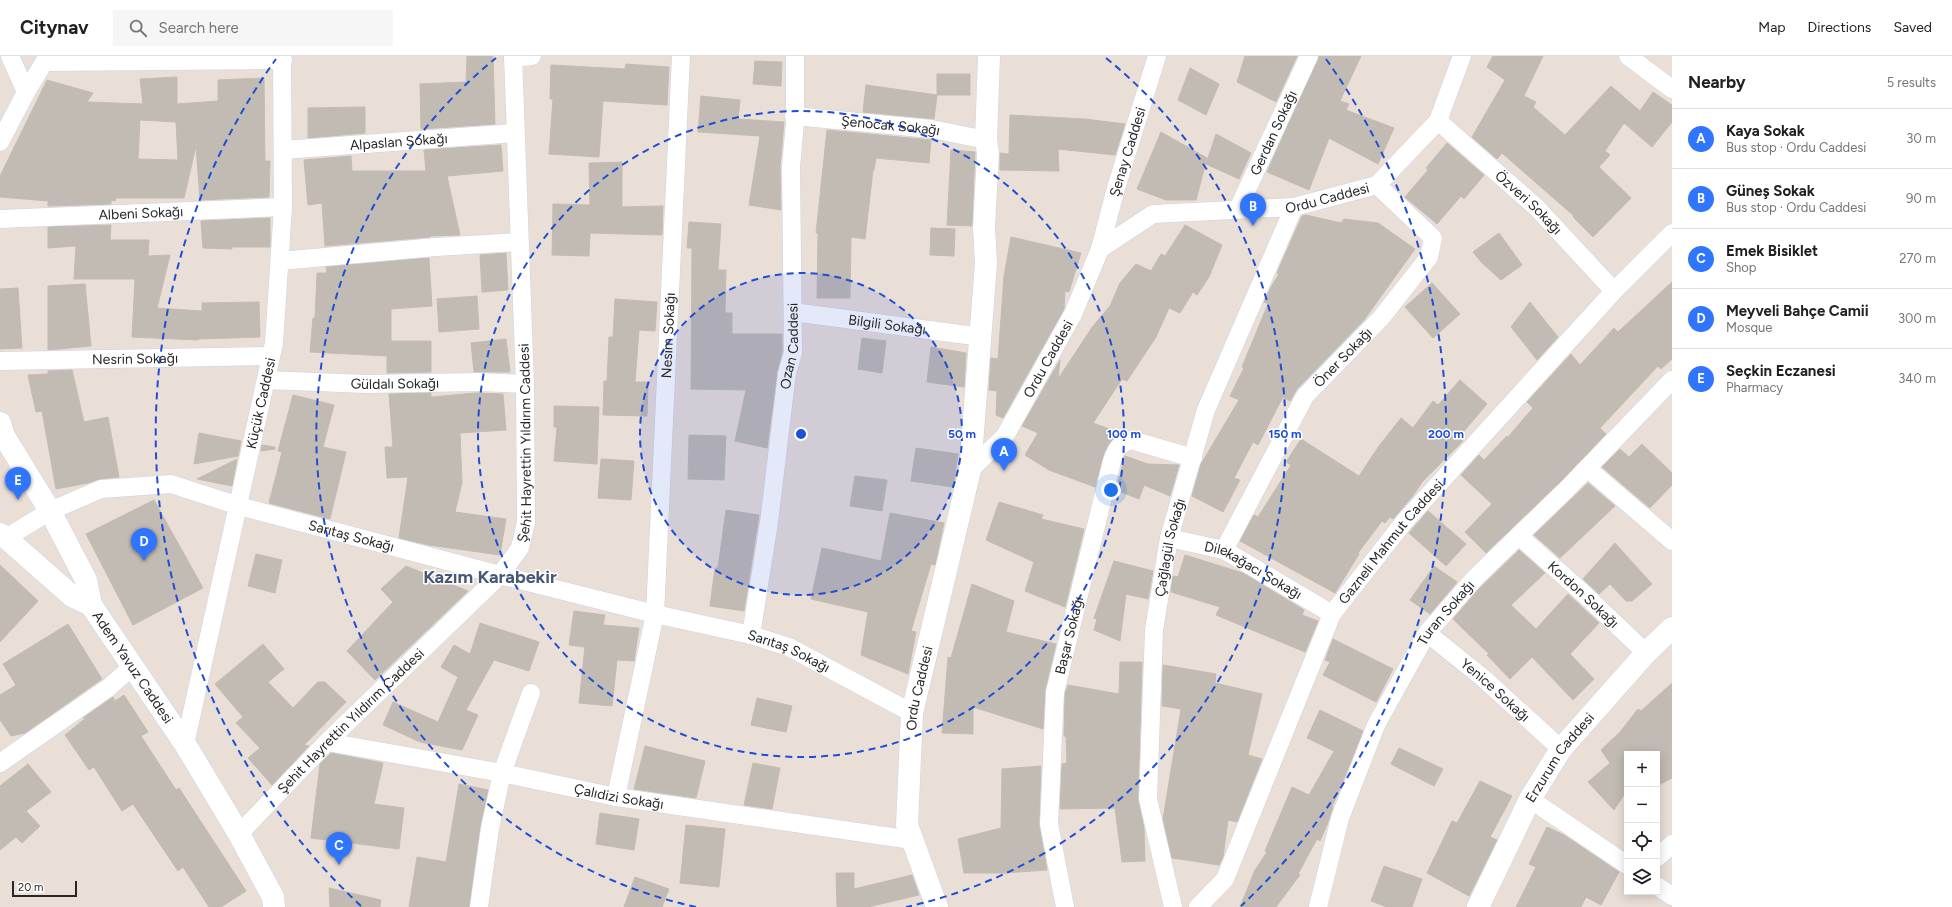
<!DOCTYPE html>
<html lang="en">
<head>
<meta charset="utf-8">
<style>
	:root { --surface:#fff; --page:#f6f6f6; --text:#202124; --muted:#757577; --line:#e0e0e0; --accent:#3075ff }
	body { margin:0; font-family:Figtree,sans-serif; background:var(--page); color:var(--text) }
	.controls { position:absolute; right:12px; bottom:12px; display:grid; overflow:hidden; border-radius:0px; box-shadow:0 2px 10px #0003 }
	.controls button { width:36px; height:36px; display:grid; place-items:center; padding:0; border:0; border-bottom:1px solid var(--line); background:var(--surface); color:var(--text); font:20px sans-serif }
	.scale { position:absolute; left:12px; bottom:10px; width:65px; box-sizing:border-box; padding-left:4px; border:2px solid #272727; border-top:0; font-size:11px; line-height:14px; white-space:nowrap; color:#272727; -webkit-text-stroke:3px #fff; paint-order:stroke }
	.you { position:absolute; left:1111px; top:434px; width:14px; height:14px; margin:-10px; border:3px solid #fff; border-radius:50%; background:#1a73e8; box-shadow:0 0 0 6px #1a73e833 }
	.badge { display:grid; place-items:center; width:26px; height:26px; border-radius:50%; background:var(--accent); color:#fff; font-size:13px; font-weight:700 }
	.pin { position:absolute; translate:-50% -33px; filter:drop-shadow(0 1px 2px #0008) }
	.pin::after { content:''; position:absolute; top:21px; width:14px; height:12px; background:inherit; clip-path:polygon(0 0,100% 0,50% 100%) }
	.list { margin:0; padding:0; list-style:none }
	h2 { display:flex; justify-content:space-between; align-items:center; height:52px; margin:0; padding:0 16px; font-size:17px }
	h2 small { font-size:13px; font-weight:400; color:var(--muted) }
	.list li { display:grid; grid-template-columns:26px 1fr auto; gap:12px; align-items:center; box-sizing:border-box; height:60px; padding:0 16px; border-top:1px solid var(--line) }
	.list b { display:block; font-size:15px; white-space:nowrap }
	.list p { margin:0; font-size:13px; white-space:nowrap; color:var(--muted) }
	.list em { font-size:13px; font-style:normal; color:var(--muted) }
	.icon { flex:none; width:22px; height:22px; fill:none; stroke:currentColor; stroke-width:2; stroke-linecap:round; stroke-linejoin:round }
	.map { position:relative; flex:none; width:1672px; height:851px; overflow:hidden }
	header { display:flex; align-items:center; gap:24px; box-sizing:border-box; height:56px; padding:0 20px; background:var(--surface); border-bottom:1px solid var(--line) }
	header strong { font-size:19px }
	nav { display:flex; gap:22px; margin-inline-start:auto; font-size:14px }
	.search { width:280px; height:36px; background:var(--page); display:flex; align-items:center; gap:10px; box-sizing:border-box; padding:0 14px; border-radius:0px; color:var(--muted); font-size:15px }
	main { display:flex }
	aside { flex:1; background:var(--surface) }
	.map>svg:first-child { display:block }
	.building { fill:#c2bbb3; stroke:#c5bbb1; fill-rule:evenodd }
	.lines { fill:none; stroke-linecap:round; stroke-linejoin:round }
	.street-casing { stroke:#ccd3e1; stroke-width:19 }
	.secondary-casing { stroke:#ccd3e1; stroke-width:23 }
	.street { stroke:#fff; stroke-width:18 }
	.secondary { stroke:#fff; stroke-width:22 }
	.ring { fill:none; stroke:#1d4ed8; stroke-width:2; stroke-dasharray:7 5 }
	.labels { text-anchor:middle; stroke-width:3; stroke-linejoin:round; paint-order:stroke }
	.street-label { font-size:14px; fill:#272727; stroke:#fff }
	.district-label { font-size:18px; font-weight:bold; fill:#475778; stroke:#fff }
	.centre { fill:#1d4ed8; stroke:#fff; stroke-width:2 }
	.ring-label { font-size:12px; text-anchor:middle; font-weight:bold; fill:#1d4ed8; stroke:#fff; stroke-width:3; stroke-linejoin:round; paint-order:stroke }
</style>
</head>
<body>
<header>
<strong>Citynav</strong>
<div class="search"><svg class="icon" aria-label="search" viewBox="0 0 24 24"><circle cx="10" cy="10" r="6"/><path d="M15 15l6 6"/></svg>Search here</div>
<nav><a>Map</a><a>Directions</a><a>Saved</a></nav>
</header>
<main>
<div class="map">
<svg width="1672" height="851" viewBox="0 0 1672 851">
	<rect width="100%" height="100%" fill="#eadfd7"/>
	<g class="building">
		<path d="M467,0H493L495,68L421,73L420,28L466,26Z"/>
		<path d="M1245,0H1297L1276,46L1237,26Z"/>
		<path d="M1319,0H1361L1340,45L1349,48L1346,54L1394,72L1378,108L1329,82L1309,134L1267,116Z"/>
		<path d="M1493,0H1543L1524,40L1536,46L1533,51L1565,79L1611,30L1640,55L1653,36L1672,49V66L1652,91L1624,67L1605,95L1610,99L1599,111L1631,142L1593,181L1573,161L1574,160L1502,97L1497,103L1472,81L1505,24L1487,11Z"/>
		<path d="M755,5L782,6L781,30L753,28Z"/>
		<path d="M626,8L669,11L667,49L603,45L599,101L549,98L553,43H550L551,9L625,13Z"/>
		<path d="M1190,12L1219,28L1206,59L1178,44Z"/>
		<rect x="937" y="18" width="33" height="21"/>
		<path d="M177,21V48L218,45V24L264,22L265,105H270L269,141L200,144L196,90L184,142H116L115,145L111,144V148L48,150V145L0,141V120L47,24L93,37L87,46L143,48L140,23ZM140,64L176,66L178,104L138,103Z"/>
		<path d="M866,29L937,39L934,63L863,56Z"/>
		<path d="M701,40L740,44L738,63L784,66L780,111L781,154L749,149L760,80L698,76Z"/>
		<path d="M365,51V77L308,82V52Z"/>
		<path d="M1010,59L1085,63L1125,68L1115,99L1058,93L1059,115L1000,114V97L1009,98Z"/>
		<path d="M827,74L931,84L929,107L876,102L874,114H873L865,183L851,181L850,242H817L818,177H816Z"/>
		<path d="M1161,76L1207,102L1196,144H1166L1137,133Z"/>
		<path d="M1216,78L1251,97L1239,123L1206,108Z"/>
		<path d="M1447,87L1484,119L1464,143L1461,140L1437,168L1405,141L1428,114L1426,112Z"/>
		<path d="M501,89L503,115L447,120L460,179L430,180V181L325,190L322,147L308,149L304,104L351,100L352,115H426L424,94Z"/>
		<path d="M951,94L975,96L972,170L947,169Z"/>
		<path d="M622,106V151L663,150L662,179L590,177L589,200L552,199L553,148L590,149L589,107Z"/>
		<path d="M1306,159L1341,167L1344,163L1378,167L1415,193L1364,264L1297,333L1290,345L1283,341L1258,389L1253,386L1234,422L1240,424L1223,456L1192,440L1201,408L1239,344L1230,340L1244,312L1242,311L1268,248L1264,246L1271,231L1279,218L1277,217L1302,160Z"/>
		<path d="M270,162V191H232V193L203,192L201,165Z"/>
		<path d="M689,166L721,168L718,214H726L725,257H732V278H782V296L777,316L767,392L735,385L746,334L691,333L692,192H687Z"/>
		<path d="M111,169L110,184H149L148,200L170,199L157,252L202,255V247L259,246L260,281L198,283V284L132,281L135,223H74L76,190L48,192V171Z"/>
		<path d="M1185,169L1222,189L1209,221L1197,239L1193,236L1180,257L1169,252L1156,281L1127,325L1122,323L1093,367L1117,376L1104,397L1095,431L1049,414L1025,399L1038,377L1022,370L1060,304L1058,323L1093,270L1110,250L1120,227L1136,208L1151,215L1161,198L1165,200Z"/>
		<path d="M931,172L955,173L954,200L930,199Z"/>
		<path d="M1499,177L1522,209L1501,224L1481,206L1473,196Z"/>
		<path d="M1011,181L1081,197L1069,236L1065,235L1064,253L1003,362L996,359L997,335L989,334L991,302L998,303L1004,220Z"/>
		<path d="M506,197L508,234L482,236L480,199Z"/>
		<path d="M429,202L432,250L391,253V285H431V316L387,317V300L310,296L313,262H315L317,217H327L326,211Z"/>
		<path d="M1672,226V303L1661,313L1658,310L1600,372L1606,378L1561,425L1486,497L1465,476L1492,448L1461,419L1479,399L1484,404L1507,380L1508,381L1533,352L1527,346L1571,298L1580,309L1614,272L1618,276Z"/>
		<path d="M1432,227L1460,258L1433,282L1405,251Z"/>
		<path d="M85,228L91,290L48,294V230Z"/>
		<path d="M18,232L22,292L0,293V233Z"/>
		<path d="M477,240L479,273L439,276L437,243Z"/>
		<path d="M615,243L657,246L655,275L639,274L635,326H648L647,360L603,359L604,325H607L609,281H613Z"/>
		<path d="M1530,246L1558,281L1537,304L1511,271Z"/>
		<path d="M862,282L886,285L882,317L858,313Z"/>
		<path d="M506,283L510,316H474L471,287Z"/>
		<path d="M931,291L966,297L964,331L927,326Z"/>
		<path d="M72,314L84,366L108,361L119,421L100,423L88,427L56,433L42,355L36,356L28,319L48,318V315Z"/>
		<path d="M1460,324L1487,348L1459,381L1463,385L1423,425L1412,441L1393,463L1390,461L1385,467L1382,465L1358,497L1359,498L1335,537L1240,485L1254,459L1258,461L1291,409L1286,406L1301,383L1359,420L1379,390L1401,362L1413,372L1433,345L1438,349Z"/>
		<path d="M431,337V341L476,337L503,338L506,374L460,377L462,427L455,456L506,463L500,499L429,489L399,482L408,421L387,422L385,391H393L389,338Z"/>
		<path d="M293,339L334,349L323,391L346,396L330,463L269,447L282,396L278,395Z"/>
		<path d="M554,350L599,351L597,408L554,405L557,371H554Z"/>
		<path d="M199,377L241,385L238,400L194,408Z"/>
		<path d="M689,379L726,380L724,424L688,423Z"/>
		<path d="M1642,388L1672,417V429L1650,452L1602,411L1620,393L1629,401Z"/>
		<path d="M262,389L275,391V393L261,395Z"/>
		<path d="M916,392L958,398L953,431L911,425Z"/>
		<path d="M1125,400L1148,408L1179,409L1170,440L1144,429L1139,443L1116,434Z"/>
		<path d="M237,403L232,430L197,423Z"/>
		<path d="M601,403L634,405L631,444L598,442Z"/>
		<path d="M855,420L887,424L882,455L850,450Z"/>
		<path d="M1588,427L1615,450L1560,502L1534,479Z"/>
		<path d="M154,444L203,532L133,569L86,478Z"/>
		<path d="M999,446L1043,459L1041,463L1084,473L1065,551L1025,535L1034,506L986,484Z"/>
		<path d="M726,454L759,459L744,555L710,550L715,512H718Z"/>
		<path d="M1428,455L1466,488L1446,510L1409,477Z"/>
		<path d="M890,457L944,467L935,509L931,508L911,575L916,576L908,618L861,599L868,556L811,543L822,492L881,505Z"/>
		<path d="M1615,487L1652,528L1632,545H1626L1610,528L1599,538L1583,523Z"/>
		<path d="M1519,494L1545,517L1511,549L1536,573L1568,538L1599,567L1570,598L1594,623L1573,644L1532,601L1510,623L1487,599L1489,598L1453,563L1478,534Z"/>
		<path d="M256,498L282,504L275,537L248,530Z"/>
		<path d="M1185,499L1243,517L1304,554L1302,559L1318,565L1305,596L1216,559L1220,551L1171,536L1173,520L1178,521Z"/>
		<path d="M1114,505L1153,515L1148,543L1126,538L1120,585L1094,574L1097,563L1094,562Z"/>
		<path d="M0,509L38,545L0,586Z"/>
		<path d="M406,510L468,535L375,624L347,595L393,546L381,533Z"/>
		<path d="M1434,510L1457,526L1430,558L1410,544Z"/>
		<path d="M972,528L1014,545L1006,576L1056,588L1045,634L1043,673L973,651V678L942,677L948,601L951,602Z"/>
		<path d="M574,555L605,559L603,569L639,572L634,605L617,604L612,650L579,647L585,591L569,589Z"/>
		<path d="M480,567L539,586L529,615L494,604L466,654L478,659L462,694L420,686L383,669L393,646L438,666L458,621L441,611L454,589L470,598Z"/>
		<path d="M68,568L102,623L25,677L11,680L0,664V639L16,629L3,608Z"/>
		<path d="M1333,583L1393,613L1376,646L1323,619L1330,606L1325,604Z"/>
		<path d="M263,588L284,613L268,626L293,652L318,626H325L346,646L304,689L309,690L272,729L248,702L260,692L236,667L243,661L215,628Z"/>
		<path d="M1120,606H1142L1138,743L1144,772L1145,805L1122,806L1115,752L1060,753L1062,708L1067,707L1066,680H1064L1065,638L1068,629L1119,638Z"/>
		<path d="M1163,609L1216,618L1215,627L1262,638L1248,699L1262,703L1237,766L1228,764L1223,801L1219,809L1172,802L1163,763L1181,653L1162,650Z"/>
		<path d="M1672,627V722L1657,730V698H1627V734L1614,754L1588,726L1610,707L1601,694L1620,676L1638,653L1641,655Z"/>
		<path d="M124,639L148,676L141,680L176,734L179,732L246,835L221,851H209L183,811L178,815L133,748L122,755L94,711L89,714L65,679L87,661L83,662L113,641L115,645Z"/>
		<path d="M757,642L792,650L786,676L751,669Z"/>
		<path d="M1320,654L1363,675L1337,740L1332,750L1333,751L1329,764L1320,785L1317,783L1298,818L1300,819L1276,851H1240L1255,814L1267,796L1265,795L1292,731L1309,739L1334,695L1307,682Z"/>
		<path d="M645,690L705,705L696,742L634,733Z"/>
		<path d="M1399,692L1443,713L1434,730L1391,708Z"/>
		<path d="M331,697L383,707L374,748L404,752L399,793L311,782L320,708Z"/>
		<path d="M753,707L780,712L772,753L744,749Z"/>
		<path d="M28,708L51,736L26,755L40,770L22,787L16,781L0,794V730Z"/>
		<path d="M1041,710L1039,768L1047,814L1005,817H964L958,783L1001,772L1002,713Z"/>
		<path d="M1480,725L1512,740L1490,781L1497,784L1469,840L1427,817L1452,765L1457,767Z"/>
		<path d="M459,728L488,734L480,771L469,851H409L417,801L446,806Z"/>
		<path d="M600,757L639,763L634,794L596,788Z"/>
		<path d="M686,769L725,773L719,831L680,827Z"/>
		<path d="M1547,771L1564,779L1619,816L1601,849L1586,841L1581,851H1516L1536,811L1529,808Z"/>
		<path d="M1384,810L1422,823L1412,851H1387L1371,845Z"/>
		<path d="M836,817H854V833L912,819L919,839L868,851H837Z"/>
		<path d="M635,821L669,833L662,851H624Z"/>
		<path d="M329,832L381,844L380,851H330Z"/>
	</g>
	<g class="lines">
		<defs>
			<g id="street">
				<path d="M10,0L26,36"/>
				<path d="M1628,0L1672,33"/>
				<path d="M513,2L532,0"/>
				<path d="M45,6L283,4"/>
				<path id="s1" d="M794,60L932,73L986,84"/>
				<path id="s2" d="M1438,65L1537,152L1614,235"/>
				<path d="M0,86L26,36L48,0"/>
				<path id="s3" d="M283,94L515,77"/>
				<path id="s4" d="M1238,153L1309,0"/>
				<path id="s5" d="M0,163L283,151"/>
				<path id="s6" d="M1100,193L1116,132L1157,0"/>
				<path d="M280,205L436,191L519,186"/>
				<path id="s7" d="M793,256L982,281"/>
				<path id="s8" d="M0,305L271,300"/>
				<path id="s9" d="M266,324L367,328L479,326L525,328"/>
				<path d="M1587,412L1672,485"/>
				<path id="s10" d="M970,414L1005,380L1073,258L1100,193L1153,158L1294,151L1377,129L1438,65L1462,0"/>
				<path id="s11" d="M1519,480L1584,538L1646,597"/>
				<path id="s12" d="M6,482L50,455L101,433L171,428L239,450L500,519L655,558L751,579L789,591L912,657"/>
				<path id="s13" d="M1169,482L1224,494L1332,558"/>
				<path id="s14" d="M1224,494L1305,340L1381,262L1429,201L1433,182L1377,129"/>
				<path id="s15" d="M1427,577L1482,621L1561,693"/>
				<path id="s16" d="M751,579L769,466L787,317L793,297L791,111L795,66V0"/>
				<path id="s17" d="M327,686L502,717L616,741L912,784"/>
				<path id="s18" d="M185,688L274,287L283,151L282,0"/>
				<path d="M0,707L108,632L133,610"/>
				<path id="s19" d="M616,741L655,558L681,0"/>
				<path d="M1530,743L1627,809"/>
				<path id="s20" d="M239,778L327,686L500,519L520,492L526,466L525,328L513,0"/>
				<path d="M1657,802L1672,788"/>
				<path d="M1657,830L1672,840"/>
				<path d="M479,851L490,772L502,717L531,637"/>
				<path id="s21" d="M1065,851L1049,768L1055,636L1112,405C1116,393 1119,388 1131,384L1193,402"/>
				<path id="s22" d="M1173,851L1148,743L1154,574L1169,482L1206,354L1294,151"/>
				<path id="s23" d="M1198,851L1225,823L1332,558L1404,466L1614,235L1672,177"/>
				<path id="s24" d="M1318,851L1340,762L1376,669L1427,577L1475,522L1568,432L1672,324"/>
			</g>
			<g id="secondary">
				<path id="s25" d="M0,367L4,380L50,455L86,524L91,549L185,688L239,778L273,841L274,851"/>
				<path d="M0,478L6,482L72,540L91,549"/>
				<path id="s26" d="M937,851L907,769L912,657L970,414L986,207L984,171L988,97L986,84L989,0"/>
				<path id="s27" d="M1478,851L1530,743L1561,693L1646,597L1672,572"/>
			</g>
		</defs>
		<use href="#street" class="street-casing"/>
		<use href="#secondary" class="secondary-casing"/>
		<use href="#street" class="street"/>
		<use href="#secondary" class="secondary"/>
	</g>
	<circle cx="801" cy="378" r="161" fill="#1d4ed8" fill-opacity=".12"/>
	<g class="ring">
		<circle cx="801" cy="378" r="161"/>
		<circle cx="801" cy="378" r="323"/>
		<path d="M696 851A484 484 0 0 1 496 2M1106 2A484 484 0 0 1 906 851"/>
		<path d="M361 850A645 645 0 0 1 276 3M1326 3A645 645 0 0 1 1241 850"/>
	</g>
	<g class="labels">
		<g class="street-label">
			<text dy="5" stroke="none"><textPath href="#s1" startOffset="97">Şenocak Sokağı</textPath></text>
			<text dy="5" stroke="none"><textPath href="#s4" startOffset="84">Gerdan Sokağı</textPath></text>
			<text dy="5" stroke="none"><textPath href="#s3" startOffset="116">Alpaslan Sokağı</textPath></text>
			<text dy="5" stroke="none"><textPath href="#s6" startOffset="101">Şenay Caddesi</textPath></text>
			<text dy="5" stroke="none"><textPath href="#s10" startOffset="498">Ordu Caddesi</textPath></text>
			<text dy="5" stroke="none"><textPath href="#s2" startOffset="122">Özveri Sokağı</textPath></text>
			<text dy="5" stroke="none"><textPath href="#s5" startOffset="141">Albeni Sokağı</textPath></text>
			<text dy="5" stroke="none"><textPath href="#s7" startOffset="95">Bilgili Sokağı</textPath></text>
			<text dy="5" stroke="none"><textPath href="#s19" startOffset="466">Nesim Sokağı</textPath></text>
			<text dy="5" stroke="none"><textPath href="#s16" startOffset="292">Ozan Caddesi</textPath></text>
			<text dy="5" stroke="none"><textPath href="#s14" startOffset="228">Öner Sokağı</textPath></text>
			<text dy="5" stroke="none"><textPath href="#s8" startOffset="135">Nesrin Sokağı</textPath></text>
			<text dy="5" stroke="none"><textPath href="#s10" startOffset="137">Ordu Caddesi</textPath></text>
			<text dy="5" stroke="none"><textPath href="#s9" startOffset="129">Güldalı Sokağı</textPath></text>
			<text dy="5" stroke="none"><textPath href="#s18" startOffset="349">Küçük Caddesi</textPath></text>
			<text dy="5" stroke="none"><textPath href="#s20" startOffset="507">Şehit Hayrettin Yıldırım Caddesi</textPath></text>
			<text dy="5" stroke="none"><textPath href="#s12" startOffset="365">Sarıtaş Sokağı</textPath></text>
			<text dy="5" stroke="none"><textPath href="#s23" startOffset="418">Gazneli Mahmut Caddesi</textPath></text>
			<text dy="5" stroke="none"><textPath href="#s22" startOffset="364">Çağlagül Sokağı</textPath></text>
			<text dy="5" stroke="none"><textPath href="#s13" startOffset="91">Dilekağacı Sokağı</textPath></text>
			<text dy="5" stroke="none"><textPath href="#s11" startOffset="87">Kordon Sokağı</textPath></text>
			<text dy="5" stroke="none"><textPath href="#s24" startOffset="324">Turan Sokağı</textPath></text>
			<text dy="5" stroke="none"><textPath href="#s21" startOffset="275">Başar Sokağı</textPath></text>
			<text dy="5" stroke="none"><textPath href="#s12" startOffset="818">Sarıtaş Sokağı</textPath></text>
			<text dy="5" stroke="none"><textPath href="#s25" startOffset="280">Adem Yavuz Caddesi</textPath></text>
			<text dy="5" stroke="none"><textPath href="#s26" startOffset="225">Ordu Caddesi</textPath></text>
			<text dy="5" stroke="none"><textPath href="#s15" startOffset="89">Yenice Sokağı</textPath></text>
			<text dy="5" stroke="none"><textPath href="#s20" startOffset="159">Şehit Hayrettin Yıldırım Caddesi</textPath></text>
			<text dy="5" stroke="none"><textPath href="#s27" startOffset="171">Erzurum Caddesi</textPath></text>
			<text dy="5" stroke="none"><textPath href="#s17" startOffset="297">Çalıdizi Sokağı</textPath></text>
		</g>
		<g class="district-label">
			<text x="490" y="527">Kazım Karabekir</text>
		</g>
	</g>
	<circle cx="801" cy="378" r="6" class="centre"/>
	<g class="ring-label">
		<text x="962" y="382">50 m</text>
		<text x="1124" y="382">100 m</text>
		<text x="1285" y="382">150 m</text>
		<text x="1446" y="382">200 m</text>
	</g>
</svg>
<div class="controls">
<button>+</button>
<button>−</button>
<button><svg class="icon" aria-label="locate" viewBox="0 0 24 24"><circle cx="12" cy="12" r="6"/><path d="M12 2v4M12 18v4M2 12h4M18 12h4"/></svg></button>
<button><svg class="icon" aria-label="layers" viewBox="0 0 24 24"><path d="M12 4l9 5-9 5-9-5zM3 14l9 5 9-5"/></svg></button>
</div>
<div class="scale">20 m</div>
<div class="you"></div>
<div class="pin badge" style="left:1004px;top:415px">A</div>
<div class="pin badge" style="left:1253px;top:170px">B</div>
<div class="pin badge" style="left:339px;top:809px">C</div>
<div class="pin badge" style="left:144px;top:505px">D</div>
<div class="pin badge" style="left:18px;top:444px">E</div>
</div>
<aside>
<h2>Nearby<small>5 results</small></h2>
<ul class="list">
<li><span class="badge">A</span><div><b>Kaya Sokak</b><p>Bus stop · Ordu Caddesi</p></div><em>30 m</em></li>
<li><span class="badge">B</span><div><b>Güneş Sokak</b><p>Bus stop · Ordu Caddesi</p></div><em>90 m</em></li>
<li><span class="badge">C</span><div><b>Emek Bisiklet</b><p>Shop</p></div><em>270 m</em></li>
<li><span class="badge">D</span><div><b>Meyveli Bahçe Camii</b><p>Mosque</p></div><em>300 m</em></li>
<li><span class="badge">E</span><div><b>Seçkin Eczanesi</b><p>Pharmacy</p></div><em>340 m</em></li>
</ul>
</aside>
</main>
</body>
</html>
